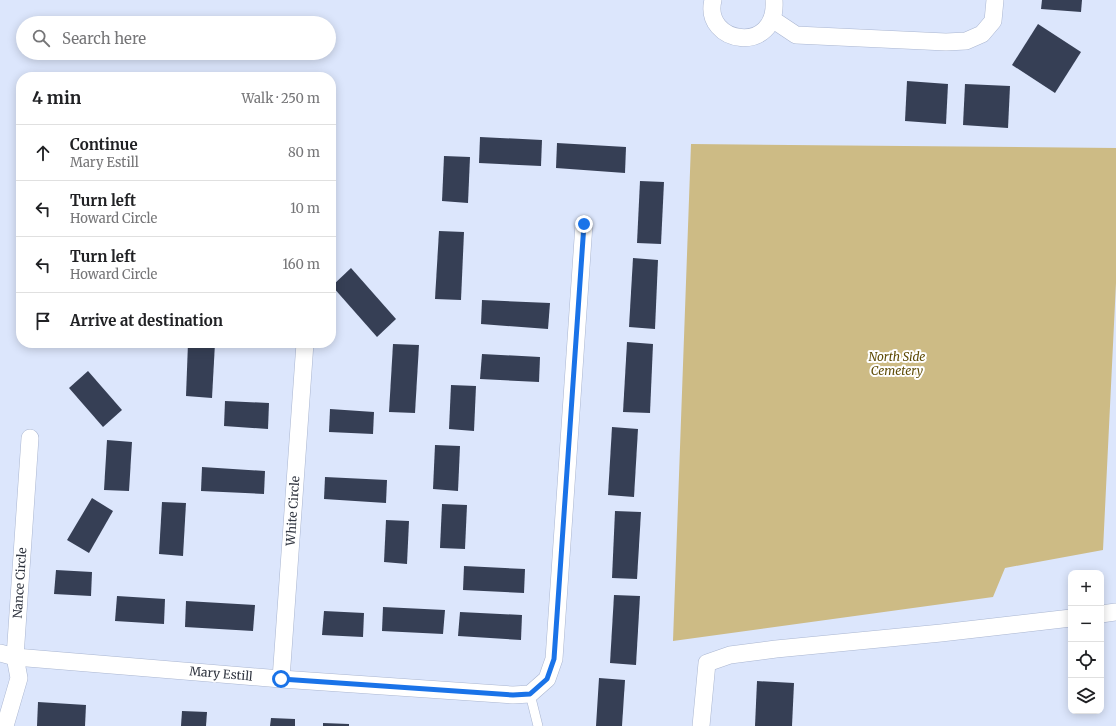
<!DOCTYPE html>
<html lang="en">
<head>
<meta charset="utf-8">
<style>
	:root { --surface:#fff; --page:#f6f6f6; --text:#202124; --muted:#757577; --line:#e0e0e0 }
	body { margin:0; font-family:Merriweather,serif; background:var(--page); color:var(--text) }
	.controls { position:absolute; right:12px; bottom:12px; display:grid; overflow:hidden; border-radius:8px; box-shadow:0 2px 10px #0003 }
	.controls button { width:36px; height:36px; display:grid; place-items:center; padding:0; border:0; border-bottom:1px solid var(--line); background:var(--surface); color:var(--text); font:20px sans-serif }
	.stop { position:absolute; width:12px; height:12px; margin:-9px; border:3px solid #1a73e8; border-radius:50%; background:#fff }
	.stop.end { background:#1a73e8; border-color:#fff; box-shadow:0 1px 4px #0008 }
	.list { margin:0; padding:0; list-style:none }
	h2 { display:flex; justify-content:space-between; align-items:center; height:52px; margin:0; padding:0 16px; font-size:17px }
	h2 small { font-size:13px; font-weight:400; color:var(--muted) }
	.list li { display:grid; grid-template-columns:26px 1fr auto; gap:12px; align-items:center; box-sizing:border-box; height:56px; padding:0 16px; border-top:1px solid var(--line) }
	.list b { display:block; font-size:15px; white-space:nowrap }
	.list p { margin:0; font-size:13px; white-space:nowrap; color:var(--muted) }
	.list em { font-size:13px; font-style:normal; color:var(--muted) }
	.icon { flex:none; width:22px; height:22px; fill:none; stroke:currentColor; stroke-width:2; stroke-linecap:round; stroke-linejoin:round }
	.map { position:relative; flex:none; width:1116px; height:726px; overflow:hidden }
	.search { position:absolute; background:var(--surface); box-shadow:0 2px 10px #0003; left:16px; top:16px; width:320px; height:44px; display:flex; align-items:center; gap:10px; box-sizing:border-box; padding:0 14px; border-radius:22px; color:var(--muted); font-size:15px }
	.panel { position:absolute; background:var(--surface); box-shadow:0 2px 10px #0003; left:16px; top:72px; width:320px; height:276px; border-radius:16px }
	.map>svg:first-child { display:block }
	.green { fill:#cdbb85 }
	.building { fill:#363f55 }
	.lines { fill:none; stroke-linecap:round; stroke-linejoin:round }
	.lane-casing { stroke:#aab6d1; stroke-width:10 }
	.street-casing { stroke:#aab6d1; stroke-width:18 }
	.lane { stroke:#fff; stroke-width:9 }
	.street { stroke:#fff; stroke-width:17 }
	.route { stroke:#1a73e8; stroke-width:5 }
	.labels { text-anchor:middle; stroke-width:4; stroke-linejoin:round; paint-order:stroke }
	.park-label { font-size:12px; font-style:italic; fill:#5f4c07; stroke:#fff }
	.street-label { font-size:12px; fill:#313641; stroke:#fff }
</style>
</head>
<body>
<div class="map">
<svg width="1116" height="726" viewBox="0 0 1116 726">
	<rect width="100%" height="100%" fill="#dce6fc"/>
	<path class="green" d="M691,144L1116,148V283L1103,550L1005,568L993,597L673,641Z"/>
	<g class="building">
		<path d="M1042,0H1082L1081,12L1041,9Z"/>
		<path d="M1038,24L1081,52L1055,93L1012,65Z"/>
		<path d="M907,81L948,84L946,124L905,121Z"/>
		<path d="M965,84L1010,86L1008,128L963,125Z"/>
		<path d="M480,137L542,140L541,166L479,163Z"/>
		<path d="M557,143L626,147L625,173L556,168Z"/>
		<path d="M444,156L470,157L468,203L442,201Z"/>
		<path d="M640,181L664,182L661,244L637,243Z"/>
		<path d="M439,231L464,232L461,300L435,299Z"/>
		<path d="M633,258L658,260L655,329L629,327Z"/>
		<path d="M351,268L396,319L377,337L332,286Z"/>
		<path d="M482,300L550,303L548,329L481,324Z"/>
		<path d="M627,342L653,344L650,413L623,412Z"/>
		<path d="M188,343H215L212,398L186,396Z"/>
		<path d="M393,344L419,345L415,413L389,412Z"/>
		<path d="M482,354L540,357L539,382L480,379Z"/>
		<path d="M88,371L122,410L103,427L69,388Z"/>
		<path d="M451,385L476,386L474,431L449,429Z"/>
		<path d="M225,401L269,403L268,429L224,426Z"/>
		<path d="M330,409L374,412L373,434L329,432Z"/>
		<path d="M612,427L638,429L634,497L608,495Z"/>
		<path d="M107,440L132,442L129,491L104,490Z"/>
		<path d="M435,445L460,446L458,491L433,489Z"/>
		<path d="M202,467L265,471L264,494L201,491Z"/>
		<path d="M325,477L387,480L386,503L324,499Z"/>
		<path d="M92,498L113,511L89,553L67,540Z"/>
		<path d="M162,502L186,503L183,556L159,554Z"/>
		<path d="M442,504L467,505L465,549L440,548Z"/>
		<path d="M615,511L641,512L637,579L612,578Z"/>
		<path d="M386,520L409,521L407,564L384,562Z"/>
		<path d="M464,566L525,569L524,593L463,590Z"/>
		<path d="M56,570L92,572L91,596L54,594Z"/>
		<path d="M614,595L640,596L636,665L610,663Z"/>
		<path d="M117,596L165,599L164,624L115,621Z"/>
		<path d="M186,601L255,605L253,631L185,627Z"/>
		<path d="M383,607L445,610L443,634L382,631Z"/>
		<path d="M324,611L364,613L363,637L322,635Z"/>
		<path d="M460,612L522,615L521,640L458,636Z"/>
		<path d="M599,678L625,680L622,726H596Z"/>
		<path d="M757,681L794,683L792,726H755Z"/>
		<path d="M38,702L86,705L85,726H37Z"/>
		<path d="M182,711L207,712L206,726H181Z"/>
		<path d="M271,718L295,719V726H270Z"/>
		<path d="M323,723L349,724V726H323Z"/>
	</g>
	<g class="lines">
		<defs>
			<path id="lane" d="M530,694L538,726"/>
			<g id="street">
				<path d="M713,0C702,44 778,56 774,0"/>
				<path d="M772,19L796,35L946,42L966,41L982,34L993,21L995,0"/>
				<path d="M1101,614L1116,612"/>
				<path d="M0,653L15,657L281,679L513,695L530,694L547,679L554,659L584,224"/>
				<path d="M281,679L305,343"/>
				<path d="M5,726L19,678L15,657L30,438"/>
				<path d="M701,726L707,663L730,655L776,649L941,633L1071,618"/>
			</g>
		</defs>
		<use href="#lane" class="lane-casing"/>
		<use href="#street" class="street-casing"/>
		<use href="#lane" class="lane"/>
		<use href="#street" class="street"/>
	</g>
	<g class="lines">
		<path class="route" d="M281,679L513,695L530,694L547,679L554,659L584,224"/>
	</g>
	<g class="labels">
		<g class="park-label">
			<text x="897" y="361">North Side<tspan x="897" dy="14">Cemetery</tspan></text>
		</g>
		<g class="street-label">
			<text transform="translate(293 511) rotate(-86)" y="4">White Circle</text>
			<text transform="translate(20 583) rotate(-86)" y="4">Nance Circle</text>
			<text transform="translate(221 674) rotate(5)" y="4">Mary Estill</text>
		</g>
	</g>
</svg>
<div class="controls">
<button>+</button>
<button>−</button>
<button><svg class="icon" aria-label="locate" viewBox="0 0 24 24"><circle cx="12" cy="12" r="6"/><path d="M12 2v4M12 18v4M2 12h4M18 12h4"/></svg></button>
<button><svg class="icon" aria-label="layers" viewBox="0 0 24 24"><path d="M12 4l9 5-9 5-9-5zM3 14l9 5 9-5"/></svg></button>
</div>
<div class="stop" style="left:281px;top:679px"></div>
<div class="stop end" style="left:584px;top:224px"></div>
<div class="search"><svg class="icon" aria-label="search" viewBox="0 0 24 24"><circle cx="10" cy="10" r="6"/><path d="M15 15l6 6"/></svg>Search here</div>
<section class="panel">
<h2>4 min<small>Walk · 250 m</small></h2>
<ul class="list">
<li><svg class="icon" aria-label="ahead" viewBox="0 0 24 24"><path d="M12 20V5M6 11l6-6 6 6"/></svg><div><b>Continue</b><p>Mary Estill</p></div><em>80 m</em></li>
<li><svg class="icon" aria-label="left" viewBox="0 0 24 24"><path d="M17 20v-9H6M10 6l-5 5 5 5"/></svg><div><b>Turn left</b><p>Howard Circle</p></div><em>10 m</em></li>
<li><svg class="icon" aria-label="left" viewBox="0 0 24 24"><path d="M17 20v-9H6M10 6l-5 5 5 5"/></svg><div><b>Turn left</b><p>Howard Circle</p></div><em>160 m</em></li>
<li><svg class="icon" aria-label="arrive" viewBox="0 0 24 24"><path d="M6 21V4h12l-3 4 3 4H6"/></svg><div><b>Arrive at destination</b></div></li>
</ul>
</section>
</div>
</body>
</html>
